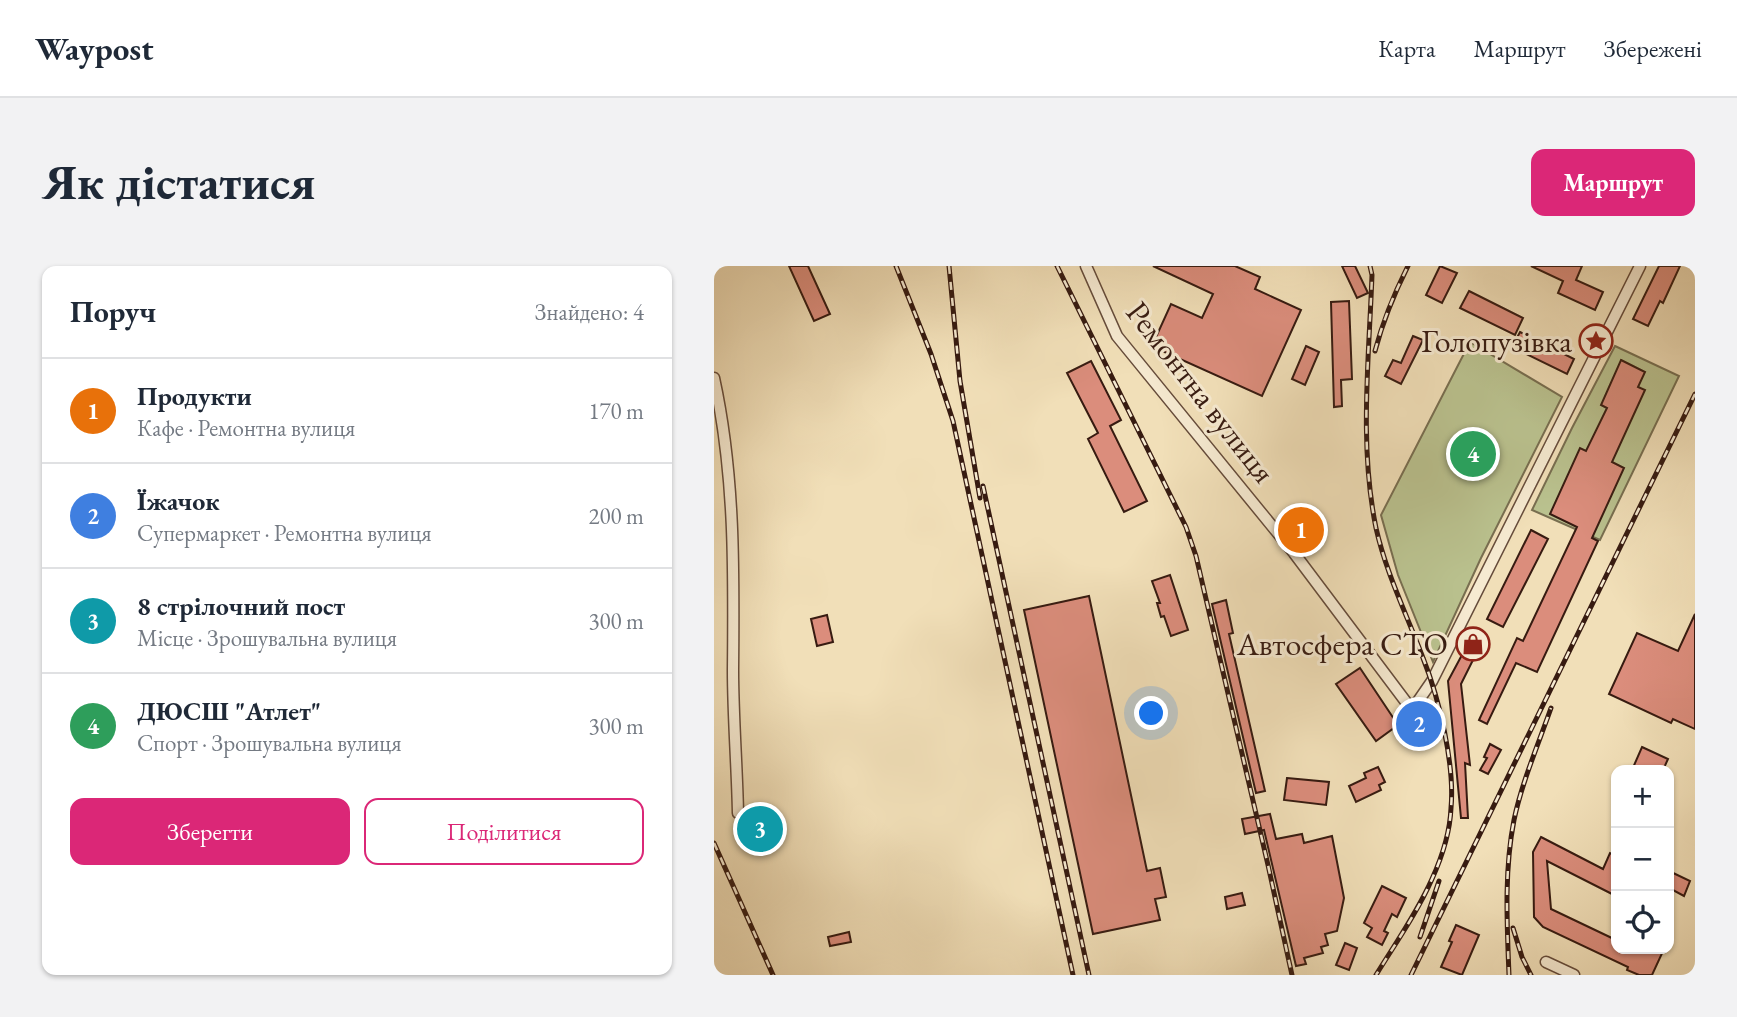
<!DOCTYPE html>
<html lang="uk">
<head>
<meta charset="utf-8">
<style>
	:root { --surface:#fff; --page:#f2f2f3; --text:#1f2937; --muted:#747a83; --line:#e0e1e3; --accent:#db2777 }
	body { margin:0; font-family:"EB Garamond",serif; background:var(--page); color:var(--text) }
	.controls { position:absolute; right:21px; bottom:21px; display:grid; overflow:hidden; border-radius:14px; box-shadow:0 2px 5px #0004 }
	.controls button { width:63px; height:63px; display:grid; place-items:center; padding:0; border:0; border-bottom:2px solid var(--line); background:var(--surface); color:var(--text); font:35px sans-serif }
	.you { position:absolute; left:438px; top:448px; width:24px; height:24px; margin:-18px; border:5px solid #fff; border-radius:50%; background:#1a73e8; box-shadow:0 0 0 10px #1a73e833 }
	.badge { display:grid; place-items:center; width:46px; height:46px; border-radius:50%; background:var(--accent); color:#fff; font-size:23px; font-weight:700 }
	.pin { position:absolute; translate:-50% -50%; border:4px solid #fff; box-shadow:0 2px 7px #0006 }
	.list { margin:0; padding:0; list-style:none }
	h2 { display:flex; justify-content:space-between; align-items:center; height:91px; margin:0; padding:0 28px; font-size:30px }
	h2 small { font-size:23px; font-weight:400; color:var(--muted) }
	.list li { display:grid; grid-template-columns:46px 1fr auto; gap:21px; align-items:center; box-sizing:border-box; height:105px; padding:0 28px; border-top:2px solid var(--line) }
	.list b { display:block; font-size:26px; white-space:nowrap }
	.list p { margin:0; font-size:23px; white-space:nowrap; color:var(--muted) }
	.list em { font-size:23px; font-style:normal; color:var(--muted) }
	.actions { display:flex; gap:14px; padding:21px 28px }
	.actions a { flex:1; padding:16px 0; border:2px solid var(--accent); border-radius:14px; text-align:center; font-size:24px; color:var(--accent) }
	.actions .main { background:var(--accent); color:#fff }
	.icon { flex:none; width:38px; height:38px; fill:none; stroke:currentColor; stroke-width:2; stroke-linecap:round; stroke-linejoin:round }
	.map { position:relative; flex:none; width:981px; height:709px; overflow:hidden; border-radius:14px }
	header { display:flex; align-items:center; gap:42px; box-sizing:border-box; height:98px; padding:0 35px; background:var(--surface); border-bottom:2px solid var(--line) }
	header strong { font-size:33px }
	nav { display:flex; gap:38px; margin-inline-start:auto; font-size:24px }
	.intro { display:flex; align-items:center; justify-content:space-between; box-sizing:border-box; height:168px; padding:0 42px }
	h1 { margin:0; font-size:49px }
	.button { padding:18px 32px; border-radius:14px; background:var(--accent); color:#fff; font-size:24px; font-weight:700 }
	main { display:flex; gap:42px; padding:0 42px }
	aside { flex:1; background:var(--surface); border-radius:14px; box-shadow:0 2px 5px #0004 }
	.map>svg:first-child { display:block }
	.green { fill:#bac28f; stroke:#786e50; stroke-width:2 }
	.building { fill:#db8d7c; stroke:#371b11; stroke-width:2 }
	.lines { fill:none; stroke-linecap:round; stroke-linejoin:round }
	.minor-casing { stroke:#664c3b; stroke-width:13 }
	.minor { stroke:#f6ead1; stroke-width:10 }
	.rail-casing { stroke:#371b11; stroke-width:5 }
	.rail { stroke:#f6ead1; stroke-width:2.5; stroke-dasharray:8; stroke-linecap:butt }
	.labels { text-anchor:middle; stroke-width:6; stroke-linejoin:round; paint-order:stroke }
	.poi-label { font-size:32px; fill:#371b11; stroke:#f6ead1; text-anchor:end }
	.street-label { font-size:32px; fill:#371b11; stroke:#f6ead1 }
</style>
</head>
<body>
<header>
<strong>Waypost</strong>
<nav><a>Карта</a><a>Маршрут</a><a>Збережені</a></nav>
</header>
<div class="intro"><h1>Як дістатися</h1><a class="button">Маршрут</a></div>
<main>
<aside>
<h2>Поруч<small>Знайдено: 4</small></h2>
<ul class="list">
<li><span class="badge" style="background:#e8710a">1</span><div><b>Продукти</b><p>Кафе · Ремонтна вулиця</p></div><em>170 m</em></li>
<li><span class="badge" style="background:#3f7fe0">2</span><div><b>Їжачок</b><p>Супермаркет · Ремонтна вулиця</p></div><em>200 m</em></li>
<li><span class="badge" style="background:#0f9aa8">3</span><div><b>8 стрілочний пост</b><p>Місце · Зрошувальна вулиця</p></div><em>300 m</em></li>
<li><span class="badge" style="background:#2e9e5b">4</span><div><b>ДЮСШ &quot;Атлет&quot;</b><p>Спорт · Зрошувальна вулиця</p></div><em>300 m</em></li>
</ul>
<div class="actions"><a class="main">Зберегти</a><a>Поділитися</a></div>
</aside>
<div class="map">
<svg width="981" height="709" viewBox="0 0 981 709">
	<rect width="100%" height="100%" fill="#f1dfb8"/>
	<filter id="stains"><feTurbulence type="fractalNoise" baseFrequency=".00286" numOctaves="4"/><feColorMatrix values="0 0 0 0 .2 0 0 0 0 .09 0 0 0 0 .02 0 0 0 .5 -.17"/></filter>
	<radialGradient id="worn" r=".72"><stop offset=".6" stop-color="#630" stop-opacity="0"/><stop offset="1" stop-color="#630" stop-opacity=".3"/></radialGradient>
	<g class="green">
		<path d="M756,76L848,131L767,292L719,396L684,309L667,249Z"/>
		<path d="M901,80L965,110L886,274L818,244L858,162Z"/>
	</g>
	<g class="building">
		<path d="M75,0H94L116,48L100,55Z"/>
		<path d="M439,0H521L546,11L541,23L587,44L548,130L446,84L442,71L457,38L488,52L499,28Z"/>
		<path d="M628,0H641L654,27L643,32Z"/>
		<path d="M726,0L743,7L728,37L712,29Z"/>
		<path d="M817,0H868L862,14L889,26L881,44L844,27L849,15Z"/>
		<path d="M945,0H966L949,37L946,35L934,60L919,53Z"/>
		<path d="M755,25L809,52L801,69L746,42Z"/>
		<path d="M635,35L638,113L627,114L628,140L620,141L617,36Z"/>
		<path d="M806,66L860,93L853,108L798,81Z"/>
		<path d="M699,70L709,74L687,118L671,110L679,94L687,97Z"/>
		<path d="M592,80L605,86L591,119L578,113Z"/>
		<path d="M907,94L931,106L924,121L931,124L898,196L910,202L878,272L884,275L823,406L802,397L773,458L765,454L803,372L809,375L863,261L836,248L866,182L872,185L893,142L887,139Z"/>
		<path d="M377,95L407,154L396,160L433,235L410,246L374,173L384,167L353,107Z"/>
		<path d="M817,264L834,273L789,361L773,353Z"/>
		<path d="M456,309L474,364L457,370L450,350L447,351L443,337H446L438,315Z"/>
		<path d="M375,330L433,605L446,602L452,631L441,633L446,654L379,668L310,344Z"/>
		<path d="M512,334L519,367L515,368L551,525L542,527L498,338Z"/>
		<path d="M981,348V463L959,453L957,457L895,428L923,367L964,385Z"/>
		<path d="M113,349L119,376L103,380L97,353Z"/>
		<path d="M757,372L765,376L758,390L760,392L747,418L756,499L751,497L754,552H747L734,415Z"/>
		<path d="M646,402L684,459L662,475L622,418Z"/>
		<path d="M776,478L787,484L774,508L766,504L773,492L770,491Z"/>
		<path d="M928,481L954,493L949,504H918Z"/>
		<path d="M664,501L671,516L665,519L667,524L642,536L635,520L652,512L650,507Z"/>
		<path d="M573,512L615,516L612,539L570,534Z"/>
		<path d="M556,548L562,573L588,568L590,577L618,570L630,632L623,665L611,668L614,679L607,681L609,687L590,692L592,698L582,700L550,564L531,568L528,553Z"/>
		<path d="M827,571L889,603L896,587L902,590V630L833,595L837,643L902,674V683H950L938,709H925L913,704L914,701L829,661L820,651L819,586Z"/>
		<path d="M955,605L976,615L970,630L955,622Z"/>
		<path d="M668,620L692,632L683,651L678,648L670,665L674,667L668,679L653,671L658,662L650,657Z"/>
		<path d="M528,627L531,639L513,643L511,631Z"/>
		<path d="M742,659L765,669L748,709L727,701L738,676L735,675Z"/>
		<path d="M135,666L137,676L116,680L114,671Z"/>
		<path d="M631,677L643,682L635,704L622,699Z"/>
	</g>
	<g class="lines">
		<defs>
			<g id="minor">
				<path d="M372,0L403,70L580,287L698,444L718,415L926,0"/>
				<path d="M0,112C21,208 20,306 19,404C19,451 23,499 24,547"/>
				<path d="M832,696L860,709"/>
			</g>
		</defs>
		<use href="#minor" class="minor-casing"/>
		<use href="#minor" class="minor"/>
		<defs>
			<g id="rail">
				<path d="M182,0L217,88L239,155L359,709"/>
				<path d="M235,0L246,115L266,232"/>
				<path d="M343,0L472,261L482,290L554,599L578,709"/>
				<path d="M656,0L658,9C655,93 645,179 662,262C672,307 693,349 709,392C725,432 741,499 737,542C736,566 728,591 718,613C703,647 681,678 662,709"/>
				<path d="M661,85C669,55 680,28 694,0"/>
				<path d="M269,220L375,709"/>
				<path d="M0,577L59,709"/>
				<path d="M799,662L808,691L817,709"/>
				<path d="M706,671L725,615"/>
				<path d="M697,709L981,128"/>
				<path d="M795,709C793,658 790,605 800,554C808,516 824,479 837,442"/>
			</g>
		</defs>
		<use href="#rail" class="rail-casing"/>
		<use href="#rail" class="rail"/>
	</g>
	<defs>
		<symbol id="sight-ring" viewBox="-11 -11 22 22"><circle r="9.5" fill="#f6ead1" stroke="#8f2418" stroke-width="1.5"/><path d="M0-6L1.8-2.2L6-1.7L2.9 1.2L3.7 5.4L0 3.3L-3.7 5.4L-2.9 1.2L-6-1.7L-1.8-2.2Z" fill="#8f2418"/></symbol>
		<symbol id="shop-ring" viewBox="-11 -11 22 22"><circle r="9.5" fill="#f6ead1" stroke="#8f2418" stroke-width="1.5"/><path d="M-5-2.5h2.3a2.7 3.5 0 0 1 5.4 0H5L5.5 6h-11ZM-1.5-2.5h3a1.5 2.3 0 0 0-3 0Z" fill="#8f2418"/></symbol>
	</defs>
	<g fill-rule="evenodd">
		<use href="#sight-ring" x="863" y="56" width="38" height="38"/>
		<use href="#shop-ring" x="740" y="359" width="38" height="38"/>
	</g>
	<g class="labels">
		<g class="poi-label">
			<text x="858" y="86">Голопузівка</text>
			<text x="734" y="389">Автосфера СТО</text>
		</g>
		<g class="street-label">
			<text transform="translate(487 126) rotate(52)" y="11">Ремонтна вулиця</text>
		</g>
	</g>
	<rect width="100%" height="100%" filter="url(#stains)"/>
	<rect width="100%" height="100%" fill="url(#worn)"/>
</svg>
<div class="controls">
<button>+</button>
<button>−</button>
<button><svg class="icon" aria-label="locate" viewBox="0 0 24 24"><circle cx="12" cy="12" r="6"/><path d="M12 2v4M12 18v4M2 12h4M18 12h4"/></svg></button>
</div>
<div class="you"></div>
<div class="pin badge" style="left:587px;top:264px;background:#e8710a">1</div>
<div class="pin badge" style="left:705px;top:458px;background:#3f7fe0">2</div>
<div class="pin badge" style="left:46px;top:563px;background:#0f9aa8">3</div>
<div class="pin badge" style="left:759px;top:188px;background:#2e9e5b">4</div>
</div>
</main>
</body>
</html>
